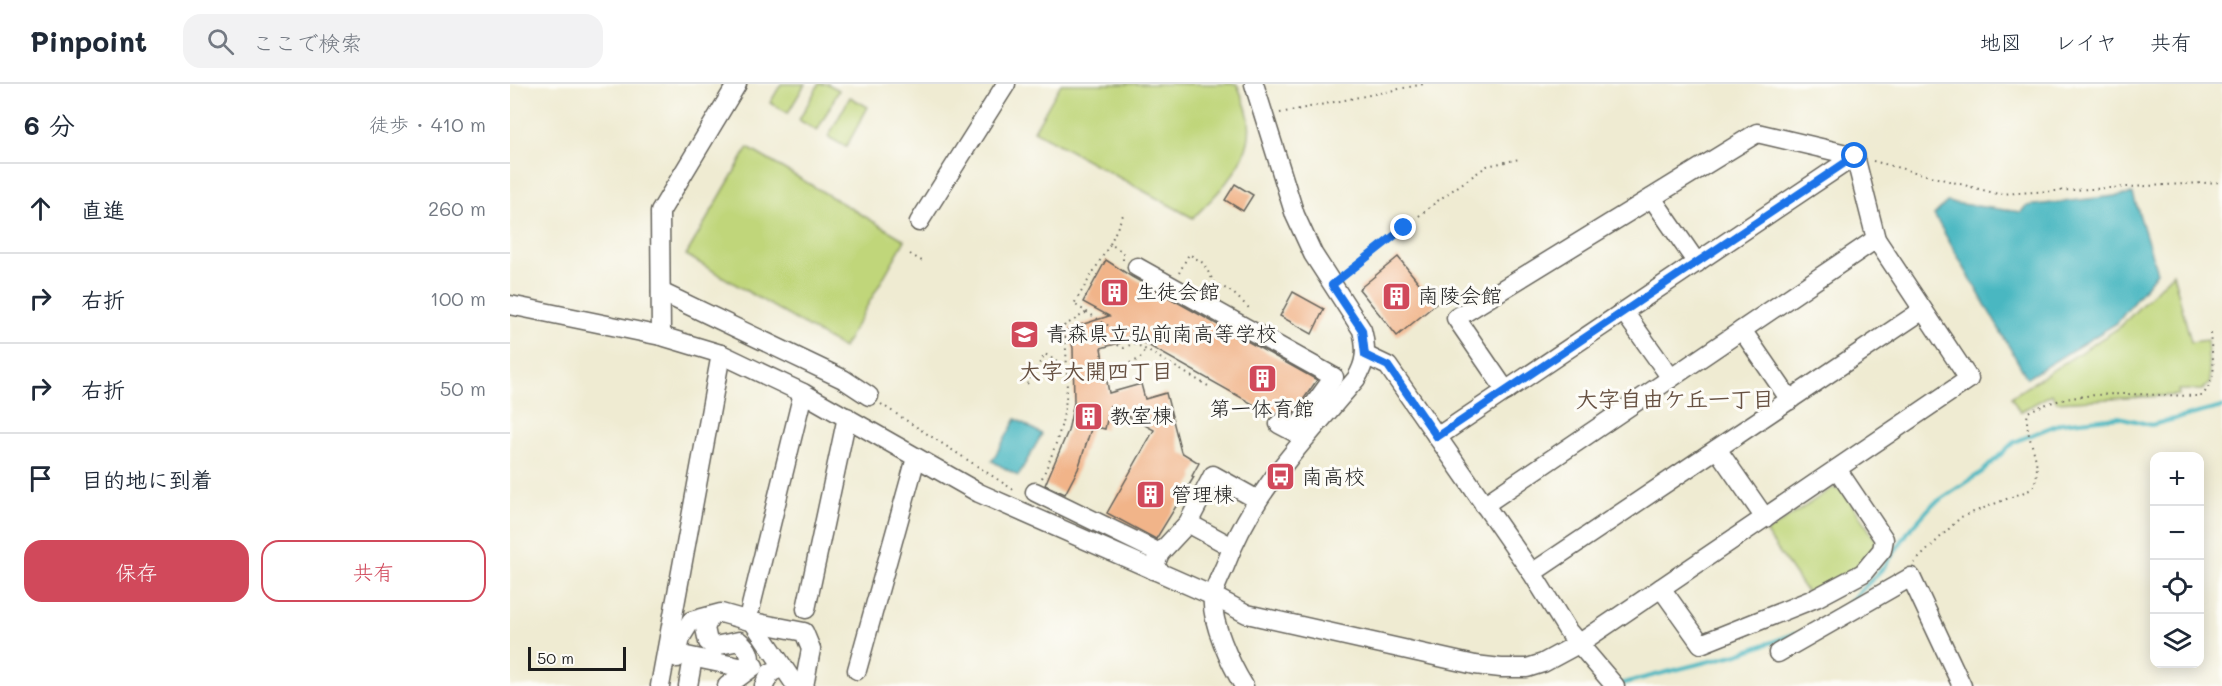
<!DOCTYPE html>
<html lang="ja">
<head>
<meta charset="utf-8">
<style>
	:root { --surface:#fff; --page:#f2f2f3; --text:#1f2937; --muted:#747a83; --line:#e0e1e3; --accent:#d1495b }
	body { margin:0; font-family:Mali,"Klee One",sans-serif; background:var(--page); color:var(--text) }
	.controls { position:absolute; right:18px; bottom:18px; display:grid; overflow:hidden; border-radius:12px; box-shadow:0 3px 15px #0003 }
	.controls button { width:54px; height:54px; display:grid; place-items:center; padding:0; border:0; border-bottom:2px solid var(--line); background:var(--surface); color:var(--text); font:30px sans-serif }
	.scale { position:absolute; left:18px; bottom:15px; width:98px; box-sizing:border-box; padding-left:6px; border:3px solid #1c1c1c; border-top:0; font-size:16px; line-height:21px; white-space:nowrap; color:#1c1c1c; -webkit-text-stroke:4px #fdfcf7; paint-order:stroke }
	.stop { position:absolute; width:18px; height:18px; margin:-14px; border:4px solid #1a73e8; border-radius:50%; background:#fff }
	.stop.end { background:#1a73e8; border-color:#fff; box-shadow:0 2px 6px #0008 }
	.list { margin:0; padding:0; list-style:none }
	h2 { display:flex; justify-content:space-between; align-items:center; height:78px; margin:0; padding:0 24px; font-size:26px }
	h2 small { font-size:20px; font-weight:400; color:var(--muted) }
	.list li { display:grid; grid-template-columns:39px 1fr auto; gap:18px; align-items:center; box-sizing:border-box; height:90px; padding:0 24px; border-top:2px solid var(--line) }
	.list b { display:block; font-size:22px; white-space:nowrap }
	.list em { font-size:20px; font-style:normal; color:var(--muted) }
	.actions { display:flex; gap:12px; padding:18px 24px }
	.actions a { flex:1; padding:14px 0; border:2px solid var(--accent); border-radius:18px; text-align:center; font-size:21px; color:var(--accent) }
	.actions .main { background:var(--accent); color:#fff }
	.icon { flex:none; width:33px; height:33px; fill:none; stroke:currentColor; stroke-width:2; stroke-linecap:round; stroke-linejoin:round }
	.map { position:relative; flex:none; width:1712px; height:602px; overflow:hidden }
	header { display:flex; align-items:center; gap:36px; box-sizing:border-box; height:84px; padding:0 30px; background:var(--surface); border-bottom:2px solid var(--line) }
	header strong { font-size:28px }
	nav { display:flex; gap:33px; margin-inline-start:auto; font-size:21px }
	.search { width:420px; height:54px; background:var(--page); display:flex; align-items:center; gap:15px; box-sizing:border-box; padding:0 21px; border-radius:18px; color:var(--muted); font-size:22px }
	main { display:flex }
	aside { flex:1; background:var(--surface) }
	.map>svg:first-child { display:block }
	.green { fill:#c0d67a; stroke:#6e794b; stroke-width:1.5 }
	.water { fill:#48b7c1; stroke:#326a6e; stroke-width:1.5 }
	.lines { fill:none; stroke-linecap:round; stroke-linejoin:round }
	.stream { stroke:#48b7c1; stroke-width:4 }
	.building { fill:#f1b489 }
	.minor-casing { stroke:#66645c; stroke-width:21 }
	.path { stroke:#66645c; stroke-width:2; stroke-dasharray:1.5 4.5; stroke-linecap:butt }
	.minor { stroke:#fff; stroke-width:18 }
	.route { stroke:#1a73e8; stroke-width:8 }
	.labels { text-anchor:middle; stroke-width:6; stroke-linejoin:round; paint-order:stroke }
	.poi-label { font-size:21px; fill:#1c1c1c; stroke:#fdfcf7; text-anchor:start }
	.neighbourhood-label { font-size:22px; font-weight:bold; fill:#675142; stroke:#fdfcf7 }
</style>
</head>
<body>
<header>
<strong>Pinpoint</strong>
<div class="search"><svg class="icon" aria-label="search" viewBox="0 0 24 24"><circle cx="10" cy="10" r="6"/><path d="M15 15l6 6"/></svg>ここで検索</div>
<nav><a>地図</a><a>レイヤ</a><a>共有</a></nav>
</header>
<main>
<aside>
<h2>6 分<small>徒歩 · 410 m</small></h2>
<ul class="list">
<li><svg class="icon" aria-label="ahead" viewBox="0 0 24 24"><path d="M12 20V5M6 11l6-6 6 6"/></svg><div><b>直進</b></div><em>260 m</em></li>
<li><svg class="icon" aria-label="right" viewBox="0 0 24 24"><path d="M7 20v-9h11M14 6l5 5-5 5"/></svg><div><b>右折</b></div><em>100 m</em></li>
<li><svg class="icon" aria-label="right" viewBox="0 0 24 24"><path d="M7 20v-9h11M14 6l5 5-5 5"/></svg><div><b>右折</b></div><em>50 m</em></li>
<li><svg class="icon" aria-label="arrive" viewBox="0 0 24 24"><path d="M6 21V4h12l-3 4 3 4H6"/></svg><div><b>目的地に到着</b></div></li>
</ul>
<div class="actions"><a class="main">保存</a><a>共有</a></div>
</aside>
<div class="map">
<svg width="1712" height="602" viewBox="0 0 1712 602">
	<rect width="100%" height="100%" fill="#fdfcf7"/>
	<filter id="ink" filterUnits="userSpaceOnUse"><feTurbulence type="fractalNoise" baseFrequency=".0167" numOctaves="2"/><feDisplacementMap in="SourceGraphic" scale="12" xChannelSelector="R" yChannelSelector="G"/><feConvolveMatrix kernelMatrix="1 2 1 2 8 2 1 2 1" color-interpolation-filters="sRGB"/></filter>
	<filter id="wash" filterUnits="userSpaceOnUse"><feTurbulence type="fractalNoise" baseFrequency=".008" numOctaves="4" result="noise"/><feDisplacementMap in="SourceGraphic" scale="24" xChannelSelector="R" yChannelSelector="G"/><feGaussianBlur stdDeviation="1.35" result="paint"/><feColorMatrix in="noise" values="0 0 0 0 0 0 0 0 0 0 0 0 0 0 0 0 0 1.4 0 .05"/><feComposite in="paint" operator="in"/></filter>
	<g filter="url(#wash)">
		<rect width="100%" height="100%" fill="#efebd2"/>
		<g class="green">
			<path d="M271,0H295L278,29L260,19Z"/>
			<path d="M309,0H318L329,6L307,47L289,36Z"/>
			<path d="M551,0H727C731,10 736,21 738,31C748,73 709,108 683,134L524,47Z"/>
			<path d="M340,13L358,23L336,63L318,53Z"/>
			<path d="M238,64L395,156L333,264L176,171Z"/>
			<path d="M1663,189L1681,258L1697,256L1700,299L1692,306H1668L1669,311L1547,318L1542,310L1510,328L1501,313L1610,243Z"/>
			<path d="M1322,404L1332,406L1368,459L1342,487L1298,510L1256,449Z"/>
		</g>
		<g class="water">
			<path d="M1623,110L1647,188L1607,239L1517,294L1424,131L1437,118L1511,128L1516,122Z"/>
			<path d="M506,335L532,350L508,392L482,377Z"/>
		</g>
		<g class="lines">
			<g class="stream">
				<path d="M1340,518L1374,483L1398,448L1422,421L1472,388L1504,358L1551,339L1609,333L1641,341L1712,323"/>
				<path d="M1110,600L1228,570L1285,550"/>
			</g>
		</g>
		<g id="blocks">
			<g class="building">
				<path d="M725,100L743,111L733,127L715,116Z"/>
				<path d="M888,173L926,220L887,252L849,205Z"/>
				<path d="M596,176L622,193L807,296L781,333L769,329L762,331L620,251L616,257L591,264L599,309L631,300L635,315L656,309L671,368L689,379L682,392L684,393L646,455L597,429L644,346L600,322L595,345L582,342L568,385L555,410L535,401L558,347L564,319L563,264L558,245L599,232L573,218Z"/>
				<path d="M783,208L814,225L802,250L770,232Z"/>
			</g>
		</g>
	</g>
	<g filter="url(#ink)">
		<use href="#blocks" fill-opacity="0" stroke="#66645c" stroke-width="1.5"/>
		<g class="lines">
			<defs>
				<g id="minor">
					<path d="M1142,114L1187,179"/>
					<path d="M409,138L496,0"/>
					<path d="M627,183L824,293L784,348L769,340"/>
					<path d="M151,208L333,295L359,312"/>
					<path d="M0,221L151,252L211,270L293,309L469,409L703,512L737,530L965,581L991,584H1017L1033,579L1070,559L1459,295L1366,155L1345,72"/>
					<path d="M1114,228L1161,294"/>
					<path d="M1232,246L1280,316"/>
					<path d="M151,252L150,128L227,0"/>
					<path d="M855,271L878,282L1022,489L1058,547L1105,602"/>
					<path d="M996,307L946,234L1247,49L1345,72"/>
					<path d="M927,353L1345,72"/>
					<path d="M1207,365L1255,434"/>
					<path d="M525,408L650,469"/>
					<path d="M974,421L1366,155"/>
					<path d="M678,439L722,463"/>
					<path d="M643,486L650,469L678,439L703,391L748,416"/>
					<path d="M1022,489L1413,226"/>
					<path d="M1151,504L1191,560L1306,514L1353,489L1372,466L1374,455L1327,385"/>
					<path d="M296,525L337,333"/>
					<path d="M240,526L293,309"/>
					<path d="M243,538L294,548L301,565L294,602"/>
					<path d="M1268,569L1401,493L1452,602"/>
					<path d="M167,570L239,585C242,572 239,565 229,557L205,562L198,558L195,544L201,532"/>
					<path d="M167,574L171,553L181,537L211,529L243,538L286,602"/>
					<path d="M347,586L406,374"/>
					<path d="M150,602L211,270"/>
					<path d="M178,602L183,574"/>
					<path d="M217,602L244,582"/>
					<path d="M254,602L260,589L273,583"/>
					<path d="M734,602C721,581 700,537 703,512C705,502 711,491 715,482C742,408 796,354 846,295C856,279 857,265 852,246L803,170L785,131L744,0"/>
				</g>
			</defs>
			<use href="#minor" class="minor-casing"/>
			<g class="path">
				<path d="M770,29L914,0"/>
				<path d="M1363,77L1488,110L1712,98"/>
				<path d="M600,160L613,131"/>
				<path d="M400,170L412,177"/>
				<path d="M613,176V168L600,160L564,220L602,244L608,261L614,264L624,259L700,303"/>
				<path d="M669,189L679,170L693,179L704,198L723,209L739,224V228"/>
				<path d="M834,192L930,115L977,82L1009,75"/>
				<path d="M596,279L617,280L630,275L635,266"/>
				<path d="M517,300L535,270L546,277L559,291"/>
				<path d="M371,320L507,408"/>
				<path d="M532,394C559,334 560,307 554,242L577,228"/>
				<path d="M1404,479L1451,433L1522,405C1537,378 1512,354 1518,328C1567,302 1637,312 1692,312C1711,289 1701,276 1700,248"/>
			</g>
			<use href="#minor" class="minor"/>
		</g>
	</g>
	<g class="lines" filter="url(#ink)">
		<path class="route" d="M894,144L822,201L852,246L855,271L878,282L927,353L1345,72"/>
	</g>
	<defs>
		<symbol id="building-square" viewBox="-11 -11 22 22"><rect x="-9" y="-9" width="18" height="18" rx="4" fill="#d1495b" stroke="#fdfcf7"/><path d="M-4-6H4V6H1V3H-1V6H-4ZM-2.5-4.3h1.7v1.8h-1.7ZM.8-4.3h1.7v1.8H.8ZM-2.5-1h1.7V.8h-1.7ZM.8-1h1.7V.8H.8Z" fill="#fff"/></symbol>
		<symbol id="school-square" viewBox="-11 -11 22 22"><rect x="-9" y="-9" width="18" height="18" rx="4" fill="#d1495b" stroke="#fdfcf7"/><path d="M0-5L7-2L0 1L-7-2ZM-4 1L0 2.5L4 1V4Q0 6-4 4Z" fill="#fff"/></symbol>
		<symbol id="bus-square" viewBox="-11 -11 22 22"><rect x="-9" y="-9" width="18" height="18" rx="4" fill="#d1495b" stroke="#fdfcf7"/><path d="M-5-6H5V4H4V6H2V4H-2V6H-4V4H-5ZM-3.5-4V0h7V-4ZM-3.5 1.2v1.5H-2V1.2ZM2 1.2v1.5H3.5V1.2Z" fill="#fff"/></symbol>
	</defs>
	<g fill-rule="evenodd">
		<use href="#building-square" x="588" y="192" width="33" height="33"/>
		<use href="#building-square" x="870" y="196" width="33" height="33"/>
		<use href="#school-square" x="498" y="234" width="33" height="33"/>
		<use href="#building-square" x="736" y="278" width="33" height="33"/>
		<use href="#building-square" x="562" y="316" width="33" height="33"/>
		<use href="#bus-square" x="754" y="376" width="33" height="33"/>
		<use href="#building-square" x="624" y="394" width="33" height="33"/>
	</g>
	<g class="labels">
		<g class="poi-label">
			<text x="626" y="215">生徒会館</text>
			<text x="908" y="219">南陵会館</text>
			<text x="536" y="257">青森県立弘前南高等学校</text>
			<text x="752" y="332" text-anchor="middle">第一体育館</text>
			<text x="600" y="339">教室棟</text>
			<text x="792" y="400">南高校</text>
			<text x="661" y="418">管理棟</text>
		</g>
		<g class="neighbourhood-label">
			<text x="586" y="295">大字大開四丁目</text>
			<text x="1165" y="323">大字自由ケ丘一丁目</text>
		</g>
	</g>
</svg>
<div class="controls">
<button>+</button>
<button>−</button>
<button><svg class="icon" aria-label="locate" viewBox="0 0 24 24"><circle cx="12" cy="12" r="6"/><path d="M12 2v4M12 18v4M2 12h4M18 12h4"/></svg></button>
<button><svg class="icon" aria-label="layers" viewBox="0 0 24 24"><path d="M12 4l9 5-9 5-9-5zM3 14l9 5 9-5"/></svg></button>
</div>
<div class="scale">50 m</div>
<div class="stop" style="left:1345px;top:72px"></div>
<div class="stop end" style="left:894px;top:144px"></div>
</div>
</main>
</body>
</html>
